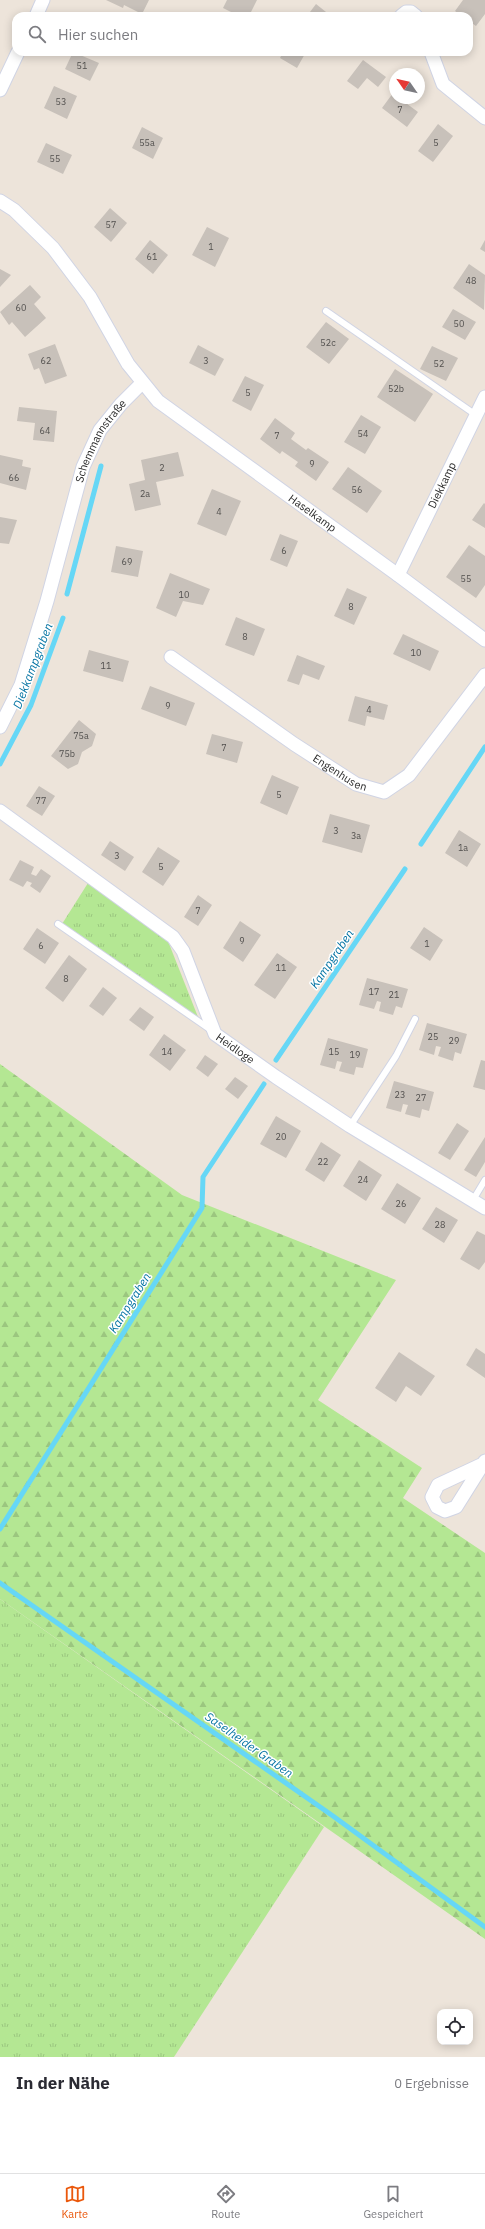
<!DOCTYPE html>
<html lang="de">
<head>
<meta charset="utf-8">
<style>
	:root { --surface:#fff; --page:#f7f7f7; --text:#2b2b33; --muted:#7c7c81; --line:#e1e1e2; --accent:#ea580c }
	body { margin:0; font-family:"IBM Plex Sans",sans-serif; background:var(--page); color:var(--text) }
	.controls { position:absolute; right:12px; bottom:12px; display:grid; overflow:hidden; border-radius:8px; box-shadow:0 2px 10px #0003 }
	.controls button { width:36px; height:36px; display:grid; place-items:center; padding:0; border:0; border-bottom:1px solid var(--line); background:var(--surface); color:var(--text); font:20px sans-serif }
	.compass { position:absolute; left:389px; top:68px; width:36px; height:36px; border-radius:50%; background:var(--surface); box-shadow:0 2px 10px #0003; rotate:304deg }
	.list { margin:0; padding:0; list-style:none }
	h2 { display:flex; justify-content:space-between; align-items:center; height:52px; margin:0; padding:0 16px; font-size:17px }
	h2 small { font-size:13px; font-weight:400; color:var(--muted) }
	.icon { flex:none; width:22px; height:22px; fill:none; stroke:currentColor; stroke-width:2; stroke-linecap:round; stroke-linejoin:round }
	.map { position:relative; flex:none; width:485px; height:2057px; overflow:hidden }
	.search { position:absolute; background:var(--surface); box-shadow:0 2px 10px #0003; left:12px; right:12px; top:12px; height:44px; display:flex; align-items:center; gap:10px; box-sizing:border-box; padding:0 14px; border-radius:12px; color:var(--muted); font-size:15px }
	.sheet { height:116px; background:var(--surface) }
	nav { display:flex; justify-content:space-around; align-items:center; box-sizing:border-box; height:56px; border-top:1px solid var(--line); background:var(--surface); font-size:11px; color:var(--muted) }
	nav a { display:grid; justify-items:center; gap:2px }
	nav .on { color:var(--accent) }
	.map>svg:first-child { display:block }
	.grass { fill:url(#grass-tufts) }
	.forest { fill:url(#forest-firs) }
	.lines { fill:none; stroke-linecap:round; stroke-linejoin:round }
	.stream { stroke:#66d7f6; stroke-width:5 }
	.building { fill:#c8c1ba }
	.lane-casing { stroke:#d0d4e4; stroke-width:8 }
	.street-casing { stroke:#d0d4e4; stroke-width:15 }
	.lane { stroke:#fff; stroke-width:6 }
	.street { stroke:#fff; stroke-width:13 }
	.labels { text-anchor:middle; stroke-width:3; stroke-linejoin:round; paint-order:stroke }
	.number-label { font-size:9px; fill:#52504e }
	.street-label { font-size:11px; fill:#2a2a2a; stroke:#fff }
	.water-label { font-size:12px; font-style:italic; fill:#0574a3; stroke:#fff }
</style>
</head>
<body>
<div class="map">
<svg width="485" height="2057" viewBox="0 0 485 2057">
	<defs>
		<pattern id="grass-tufts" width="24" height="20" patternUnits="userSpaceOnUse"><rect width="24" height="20" fill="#b4e793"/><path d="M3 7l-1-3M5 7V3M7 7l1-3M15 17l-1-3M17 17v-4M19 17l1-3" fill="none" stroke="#9bc67f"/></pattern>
		<pattern id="forest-firs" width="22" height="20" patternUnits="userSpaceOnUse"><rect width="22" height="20" fill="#b4e793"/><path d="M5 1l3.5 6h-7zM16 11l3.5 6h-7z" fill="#9bc67f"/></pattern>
	</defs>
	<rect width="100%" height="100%" fill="#ede4da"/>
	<g class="grass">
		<path d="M88,883L166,936L198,1017L62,924Z"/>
		<path d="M0,1599L324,1827L174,2057H0Z"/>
	</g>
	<path class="forest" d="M0,1064L182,1195L396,1280L318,1400L422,1468L403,1498L485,1553V1939L0,1599Z"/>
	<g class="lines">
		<g class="stream">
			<path d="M67,594L101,466"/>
			<path d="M0,764L31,705L63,618"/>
			<path d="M421,844L485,747"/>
			<path d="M276,1060L405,869"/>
			<path d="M0,1529L202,1208L203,1177L264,1084"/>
			<path d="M0,1583L333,1816L485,1927"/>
		</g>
	</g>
	<g class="building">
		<path d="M106,0H149L142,14L124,5L123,8Z"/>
		<path d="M227,0H257L249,16H239L223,8Z"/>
		<path d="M463,0H485V14L476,26L469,21V16H462L455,11Z"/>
		<path d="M316,4L331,16H307Z"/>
		<path d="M73,52L99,63L90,81L65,69Z"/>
		<path d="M283,52H306L297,68L280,58Z"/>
		<path d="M363,60L386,77L378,87L367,78L358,89L347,81Z"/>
		<path d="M54,86L77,96L67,119L44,108Z"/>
		<path d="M393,93L395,98H399L418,112L407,127L382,108Z"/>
		<path d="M438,124L453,136L433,162L418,151Z"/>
		<path d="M142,127L163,138L153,159L132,148Z"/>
		<path d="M46,143L72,155L63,174L37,162Z"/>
		<path d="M110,208L127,223L111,242L94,227Z"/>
		<path d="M207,227L229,238L215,267L192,255Z"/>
		<path d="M150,240L168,255L153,274L135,259Z"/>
		<path d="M485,240V252L480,249Z"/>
		<path d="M469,264L485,275L484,310L453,288Z"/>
		<path d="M0,269L11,275L0,287Z"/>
		<path d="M30,285L41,297L34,304L46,318L25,337L12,322L9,325L0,312Z"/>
		<path d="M453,309L476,322L465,340L442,327Z"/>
		<path d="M326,322L349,339L329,364L306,347Z"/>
		<path d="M55,344L67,376L45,384L39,368L34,370L28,354Z"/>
		<path d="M198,345L224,359L215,376L189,363Z"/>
		<path d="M432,346L458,358L446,381L420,369Z"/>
		<path d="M395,369L433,394L415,422L377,397Z"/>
		<path d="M245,376L264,385L251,411L232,401Z"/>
		<path d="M19,407L57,411L54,442L33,440L35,423L17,421Z"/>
		<path d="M361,415L381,427L365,454L344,442Z"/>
		<path d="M275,418L295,433L291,439L306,450L308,448L329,462L316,481L295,466L298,462L282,451L280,454L260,439Z"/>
		<path d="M178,452L184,476L156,482L161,505L135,511L129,484L145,480L141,460Z"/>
		<path d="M0,455L23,460L22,466L31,468L26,490L0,483Z"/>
		<path d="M348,467L382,491L367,513L332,489Z"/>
		<path d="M212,489L241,501L226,536L197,524Z"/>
		<path d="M484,503L485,504V528L472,520Z"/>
		<path d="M0,517L17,520L9,544L0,543Z"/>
		<path d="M280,534L298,541L287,567L270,560Z"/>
		<path d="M469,545L485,556V585L476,598L446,577Z"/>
		<path d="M116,546L143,551L138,577L111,572Z"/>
		<path d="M170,573L210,589L203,605L183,601L176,617L156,608Z"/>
		<path d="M347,588L367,597L354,625L334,616Z"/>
		<path d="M236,617L265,629L254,656L225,645Z"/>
		<path d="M403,634L439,651L430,671L393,654Z"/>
		<path d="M89,650L129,661L123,682L83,671Z"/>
		<path d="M297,655L325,666L319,680L303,674L299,685L287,681Z"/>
		<path d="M150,686L195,703L186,726L141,709Z"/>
		<path d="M355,696L388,705L384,720L367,716L365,726L348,721Z"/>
		<path d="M79,720L96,734L92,746L82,752L78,764L68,769L51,756Z"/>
		<path d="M212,734L243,742L237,763L206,754Z"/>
		<path d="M272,775L299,787L287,815L260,803Z"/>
		<path d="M39,786L55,796L42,816L26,806Z"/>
		<path d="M330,814L370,825L362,853L322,842Z"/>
		<path d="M459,830L481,844L467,867L445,853Z"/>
		<path d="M110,841L134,857L125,871L101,855Z"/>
		<path d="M158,847L180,861L163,886L142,872Z"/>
		<path d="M20,860L34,867L31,874L36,876L41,869L51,876L40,893L30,886L32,883L27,881L23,887L9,880Z"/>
		<path d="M198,895L212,905L198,926L184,917Z"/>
		<path d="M240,921L261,935L243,962L223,948Z"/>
		<path d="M424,927L443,940L430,961L410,948Z"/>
		<path d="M37,928L59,943L45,964L23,949Z"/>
		<path d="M277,953L297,967L275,999L254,985Z"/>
		<path d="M69,955L87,969L63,1002L45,988Z"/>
		<path d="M367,978L408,989L402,1008L396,1006L393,1015L379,1011L381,1002L377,1001L374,1009L359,1005Z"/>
		<path d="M103,987L117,998L103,1016L89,1006Z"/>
		<path d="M140,1007L154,1017L144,1031L129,1020Z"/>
		<path d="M427,1023L467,1034L461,1054L455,1052L453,1061L438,1056L441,1047L436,1046L434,1055L419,1050Z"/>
		<path d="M164,1034L186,1050L170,1071L149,1055Z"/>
		<path d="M328,1038L368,1049L363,1068L356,1067L354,1075L339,1071L342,1062L337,1061L335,1069L320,1065Z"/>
		<path d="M205,1055L218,1064L208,1077L196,1068Z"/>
		<path d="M481,1060L485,1061V1090L473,1087Z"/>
		<path d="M235,1077L248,1086L238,1099L225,1089Z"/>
		<path d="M394,1081L434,1092L429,1111L422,1109L420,1118L405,1114L408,1105L403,1104L401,1112L386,1108Z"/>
		<path d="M276,1116L301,1131L286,1158L260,1144Z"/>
		<path d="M457,1123L469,1131L450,1160L438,1153Z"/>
		<path d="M485,1137V1162L476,1177L464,1170Z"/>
		<path d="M321,1142L341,1155L324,1182L305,1170Z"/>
		<path d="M359,1160L382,1175L366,1201L343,1186Z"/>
		<path d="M397,1183L421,1198L405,1224L381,1209Z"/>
		<path d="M436,1207L458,1220L444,1243L422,1229Z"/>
		<path d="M477,1231L485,1235V1262L479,1270L460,1259Z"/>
		<path d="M476,1348L485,1354V1378L466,1365Z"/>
		<path d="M399,1352L435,1376L421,1396L406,1386L396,1402L375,1388Z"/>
	</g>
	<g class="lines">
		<defs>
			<g id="lane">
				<path d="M326,311L476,415"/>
				<path d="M58,924L211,1030"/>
				<path d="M350,1126L396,1056L415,1019"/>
				<path d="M473,1200L485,1180"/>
			</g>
			<g id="street">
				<path d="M36,16L43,0"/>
				<path d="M401,16L406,12H411L416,16"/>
				<path d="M431,52L443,84L485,118"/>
				<path d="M0,90L18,52"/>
				<path id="s1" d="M0,201L14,210L53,248L90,297L128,364L158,401L398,575L485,640"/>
				<path id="s2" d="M398,575L485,397"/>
				<path id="s3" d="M171,657L294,744L356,784L384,792L409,775L485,675"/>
				<path id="s4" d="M0,727L21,685L47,601L83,467L100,430L121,404L142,383"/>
				<path id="s5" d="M0,811L173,937L183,951L215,1034L276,1077L350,1126L485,1208"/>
				<path d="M483,1464L438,1485L432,1497L437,1507L445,1511L456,1507L483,1464L485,1461"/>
			</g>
		</defs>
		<use href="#lane" class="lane-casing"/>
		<use href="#street" class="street-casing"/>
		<use href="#lane" class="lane"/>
		<use href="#street" class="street"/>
	</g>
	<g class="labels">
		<g class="number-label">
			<text x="82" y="69">51</text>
			<text x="61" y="105">53</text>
			<text x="400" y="113">7</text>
			<text x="147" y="146">55a</text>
			<text x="436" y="146">5</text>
			<text x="55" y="162">55</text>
			<text x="111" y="228">57</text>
			<text x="211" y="250">1</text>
			<text x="152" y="260">61</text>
			<text x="471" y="284">48</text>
			<text x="21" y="311">60</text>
			<text x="459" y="327">50</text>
			<text x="328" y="346">52c</text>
			<text x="46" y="364">62</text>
			<text x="206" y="364">3</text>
			<text x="439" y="367">52</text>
			<text x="396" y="392">52b</text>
			<text x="248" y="396">5</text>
			<text x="45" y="434">64</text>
			<text x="363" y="437">54</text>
			<text x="277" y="439">7</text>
			<text x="312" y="467">9</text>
			<text x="162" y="471">2</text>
			<text x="14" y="481">66</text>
			<text x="357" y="493">56</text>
			<text x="145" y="497">2a</text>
			<text x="219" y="515">4</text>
			<text x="284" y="554">6</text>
			<text x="127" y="565">69</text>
			<text x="466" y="582">55</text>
			<text x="184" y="598">10</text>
			<text x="351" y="610">8</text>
			<text x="245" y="640">8</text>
			<text x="416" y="656">10</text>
			<text x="106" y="669">11</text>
			<text x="168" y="709">9</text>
			<text x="369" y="713">4</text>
			<text x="81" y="739">75a</text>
			<text x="224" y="751">7</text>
			<text x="67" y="757">75b</text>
			<text x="279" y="798">5</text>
			<text x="41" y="804">77</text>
			<text x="336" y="834">3</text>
			<text x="356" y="839">3a</text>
			<text x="463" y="851">1a</text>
			<text x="117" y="859">3</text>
			<text x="161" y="870">5</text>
			<text x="198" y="914">7</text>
			<text x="242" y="944">9</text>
			<text x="427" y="947">1</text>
			<text x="41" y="949">6</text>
			<text x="281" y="971">11</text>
			<text x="66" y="982">8</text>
			<text x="374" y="995">17</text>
			<text x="394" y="998">21</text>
			<text x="433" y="1040">25</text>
			<text x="454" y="1044">29</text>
			<text x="167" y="1055">14</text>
			<text x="334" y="1055">15</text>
			<text x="355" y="1058">19</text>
			<text x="400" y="1098">23</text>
			<text x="421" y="1101">27</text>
			<text x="281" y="1140">20</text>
			<text x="323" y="1165">22</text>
			<text x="363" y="1183">24</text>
			<text x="401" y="1207">26</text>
			<text x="440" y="1228">28</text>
		</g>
		<g class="street-label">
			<text dy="4" stroke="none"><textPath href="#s4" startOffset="305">Schemmannstraße</textPath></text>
			<text dy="4" stroke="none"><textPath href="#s2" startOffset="100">Diekkamp</textPath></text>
			<text dy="4" stroke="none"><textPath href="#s1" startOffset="448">Haselkamp</textPath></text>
			<text dy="4" stroke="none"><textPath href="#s3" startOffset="205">Engenhusen</textPath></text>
			<text dy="4" stroke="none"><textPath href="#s5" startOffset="345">Heidloge</textPath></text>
		</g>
		<g class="water-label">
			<text transform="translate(33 666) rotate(-69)" y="4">Diekkampgraben</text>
			<text transform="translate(332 959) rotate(-56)" y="4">Kampgraben</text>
			<text transform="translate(130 1303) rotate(-58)" y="4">Kampgraben</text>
			<text transform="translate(249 1745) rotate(35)" y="4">Saselheider Graben</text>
		</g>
	</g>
</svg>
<div class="controls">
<button><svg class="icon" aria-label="locate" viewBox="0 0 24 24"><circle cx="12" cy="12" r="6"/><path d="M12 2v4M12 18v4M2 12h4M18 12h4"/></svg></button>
</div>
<svg class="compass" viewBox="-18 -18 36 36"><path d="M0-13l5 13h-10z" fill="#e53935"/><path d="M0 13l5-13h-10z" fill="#7c7c81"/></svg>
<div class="search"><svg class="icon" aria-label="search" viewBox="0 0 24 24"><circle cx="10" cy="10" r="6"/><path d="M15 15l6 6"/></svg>Hier suchen</div>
</div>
<section class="sheet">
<h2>In der Nähe<small>0 Ergebnisse</small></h2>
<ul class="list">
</ul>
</section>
<nav>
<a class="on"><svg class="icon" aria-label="map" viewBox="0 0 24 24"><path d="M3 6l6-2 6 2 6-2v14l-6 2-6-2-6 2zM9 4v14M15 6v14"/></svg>Karte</a>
<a><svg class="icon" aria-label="directions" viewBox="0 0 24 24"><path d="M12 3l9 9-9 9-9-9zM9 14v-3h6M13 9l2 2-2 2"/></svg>Route</a>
<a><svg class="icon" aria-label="saved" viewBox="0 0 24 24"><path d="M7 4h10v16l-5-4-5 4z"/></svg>Gespeichert</a>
</nav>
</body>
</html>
